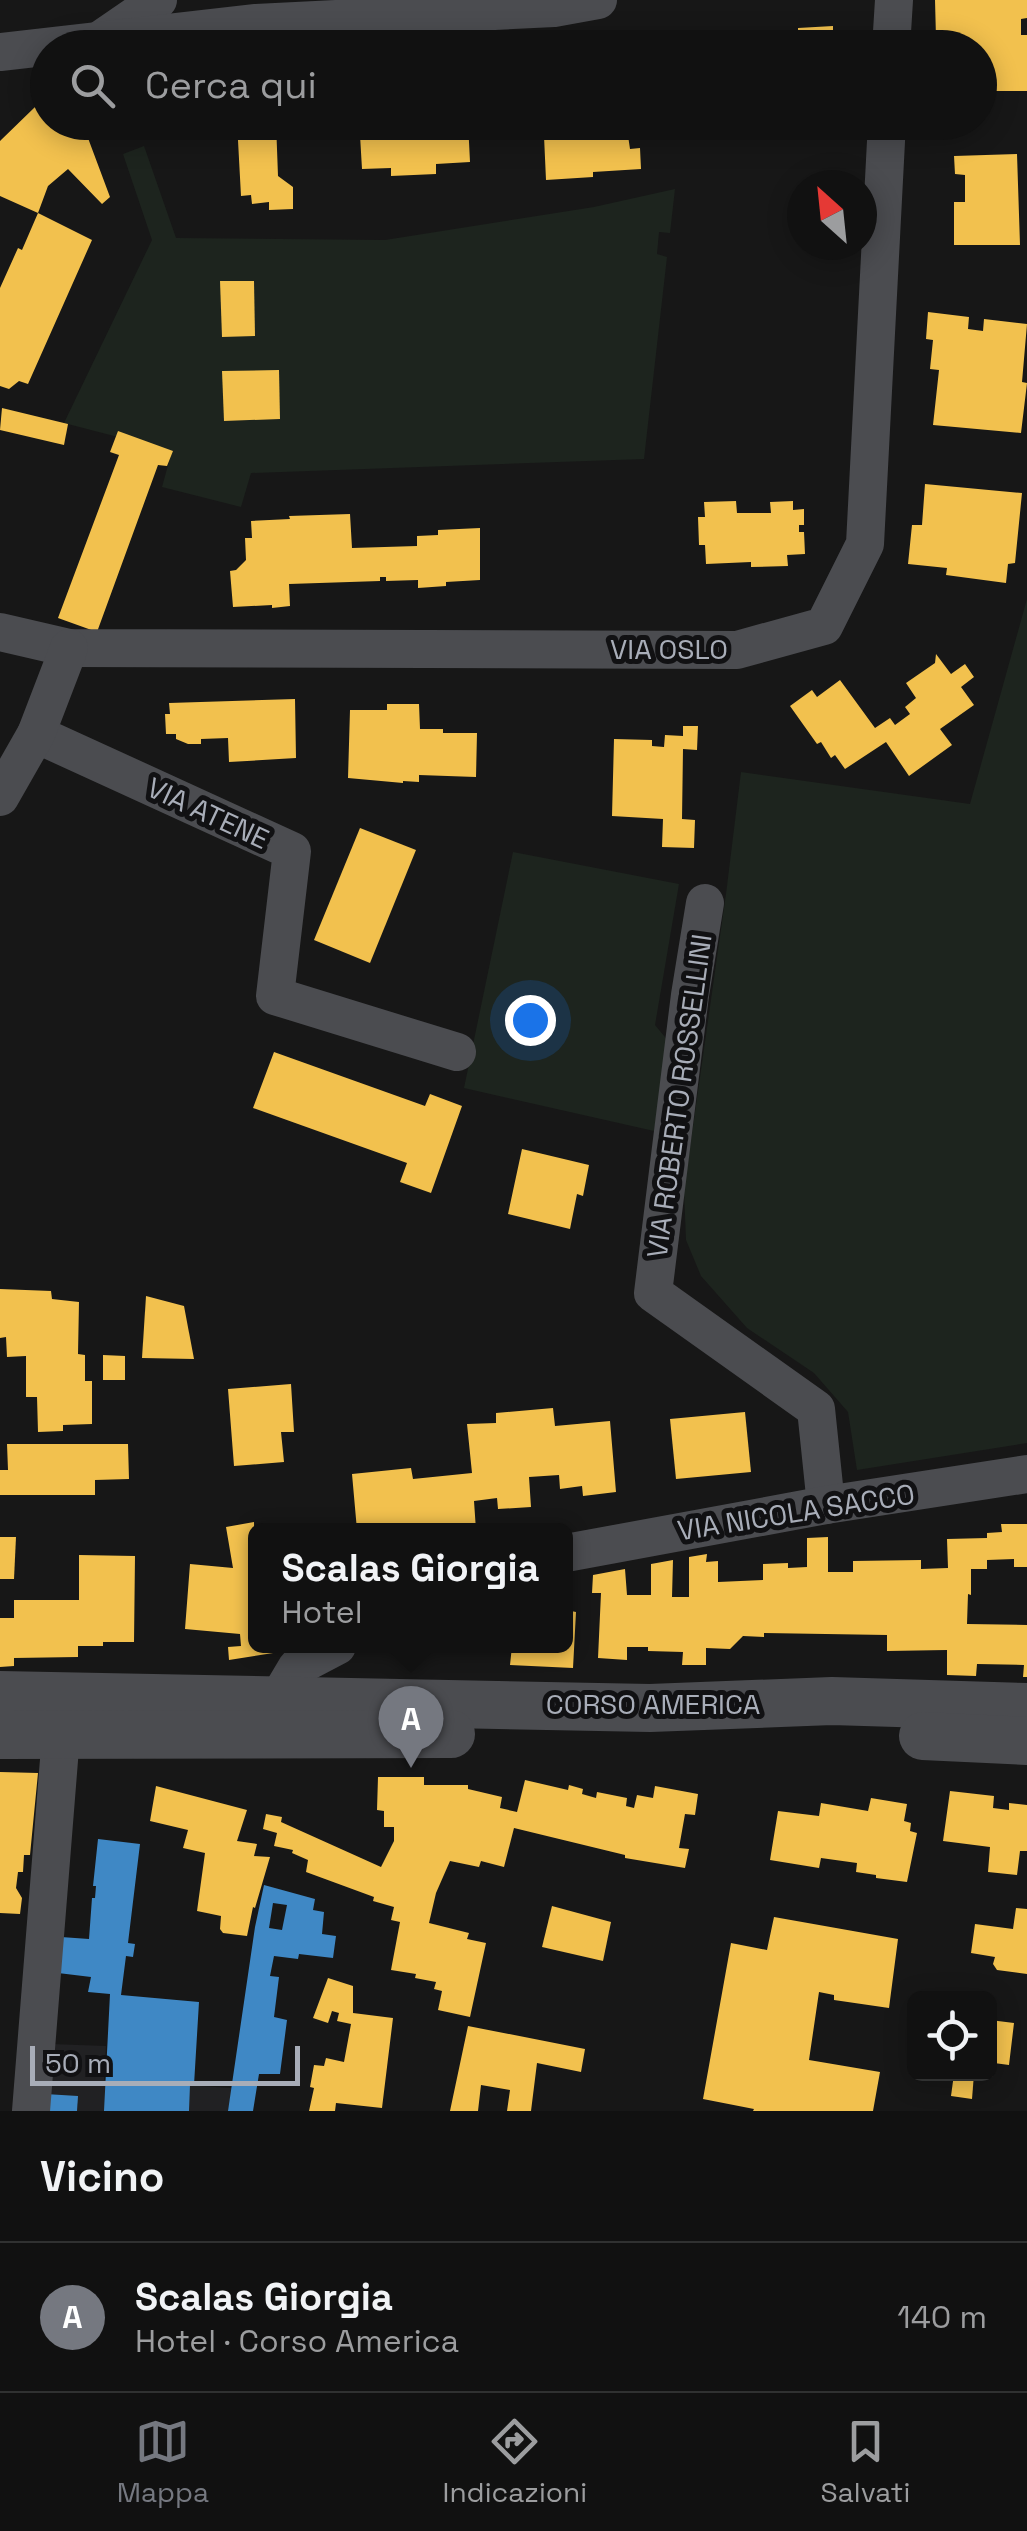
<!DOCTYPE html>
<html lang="it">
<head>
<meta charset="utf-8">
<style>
	:root { --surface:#111; --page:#1e1f1f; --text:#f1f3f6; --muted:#9c9d9f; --line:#303131; --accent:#757880 }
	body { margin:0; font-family:"Space Grotesk",sans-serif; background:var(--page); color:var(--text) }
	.controls { position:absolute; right:30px; bottom:30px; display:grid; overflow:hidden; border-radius:15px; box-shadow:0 5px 25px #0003 }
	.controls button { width:90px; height:90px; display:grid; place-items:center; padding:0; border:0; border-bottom:2px solid var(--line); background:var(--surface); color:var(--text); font:50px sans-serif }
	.compass { position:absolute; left:787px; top:170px; width:90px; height:90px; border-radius:50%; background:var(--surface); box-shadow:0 5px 25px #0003; rotate:333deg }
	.scale { position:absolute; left:30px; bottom:25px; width:270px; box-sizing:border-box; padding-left:10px; border:5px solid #a8adb8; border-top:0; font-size:28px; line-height:35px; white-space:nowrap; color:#a8adb8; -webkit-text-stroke:8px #111113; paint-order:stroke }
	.you { position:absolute; left:530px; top:1020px; width:35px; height:35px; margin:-25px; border:8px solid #fff; border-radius:50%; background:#1a73e8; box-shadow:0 0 0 15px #1a73e833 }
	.badge { display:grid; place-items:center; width:65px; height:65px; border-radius:50%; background:var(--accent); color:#fff; font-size:32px; font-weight:700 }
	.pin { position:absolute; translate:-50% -82px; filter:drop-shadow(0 2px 5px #0008) }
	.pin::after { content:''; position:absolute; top:52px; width:35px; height:30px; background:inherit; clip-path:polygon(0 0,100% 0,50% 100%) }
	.popup { position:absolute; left:248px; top:1523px; width:325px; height:130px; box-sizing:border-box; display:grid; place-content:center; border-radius:15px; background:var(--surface); filter:drop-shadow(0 2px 8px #0005); font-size:32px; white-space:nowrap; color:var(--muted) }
	.popup b { font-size:38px; color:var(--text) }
	.popup::after { content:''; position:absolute; left:50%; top:100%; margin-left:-20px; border:20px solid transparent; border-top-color:var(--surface) }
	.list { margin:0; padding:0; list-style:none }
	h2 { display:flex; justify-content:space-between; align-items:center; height:130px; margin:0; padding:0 40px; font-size:42px }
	h2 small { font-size:32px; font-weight:400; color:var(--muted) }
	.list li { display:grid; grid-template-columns:65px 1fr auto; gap:30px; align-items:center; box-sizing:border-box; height:150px; padding:0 40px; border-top:2px solid var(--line) }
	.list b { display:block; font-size:38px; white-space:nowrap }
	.list p { margin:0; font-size:32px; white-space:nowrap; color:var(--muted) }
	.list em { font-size:32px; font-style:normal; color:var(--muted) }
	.icon { flex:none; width:55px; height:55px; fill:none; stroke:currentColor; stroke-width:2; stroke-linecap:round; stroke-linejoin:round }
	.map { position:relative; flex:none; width:1027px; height:2111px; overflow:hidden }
	.search { position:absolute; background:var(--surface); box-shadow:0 5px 25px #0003; left:30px; right:30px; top:30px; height:110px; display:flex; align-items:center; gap:25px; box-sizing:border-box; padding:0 35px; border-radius:55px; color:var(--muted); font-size:38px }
	.sheet { height:280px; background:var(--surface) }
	nav { display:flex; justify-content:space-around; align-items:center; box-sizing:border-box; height:140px; border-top:2px solid var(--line); background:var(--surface); font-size:28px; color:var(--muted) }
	nav a { display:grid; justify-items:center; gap:5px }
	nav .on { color:var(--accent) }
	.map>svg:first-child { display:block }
	.built { fill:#212123 }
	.green { fill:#1d241e }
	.homes { fill:#f2c14e }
	.schools { fill:#3f88c5; fill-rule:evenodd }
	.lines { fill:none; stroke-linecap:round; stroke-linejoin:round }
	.minor { stroke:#4b4c50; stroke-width:38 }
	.tertiary { stroke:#4b4c50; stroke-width:48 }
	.labels { text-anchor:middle; stroke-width:10; stroke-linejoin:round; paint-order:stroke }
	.street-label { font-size:28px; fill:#a8adb8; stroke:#111113 }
</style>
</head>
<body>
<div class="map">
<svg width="1027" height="2111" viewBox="0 0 1027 2111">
	<rect width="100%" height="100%" fill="#171717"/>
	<path class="built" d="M51,2044L106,2046L104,2080L232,2088L228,2111H44Z"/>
	<g class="green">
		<path d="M144,146L176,238L385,240L594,207L675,189L670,233L659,232L657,254L667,257L644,459L251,473L241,507L162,487L172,451L64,423L152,240L123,154Z"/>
		<path d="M1027,599V1443L857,1470L848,1412L814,1373L747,1328L701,1276L686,1240L684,1190L726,894L741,772L970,804Z"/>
		<path d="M513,852L679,884L655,1025L669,1042L654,1131L464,1088Z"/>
	</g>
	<g class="homes">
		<path d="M935,0H1027V18L1021,19V35H1027V91H980V48H958V38H936Z"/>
		<path d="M833,26V41L848,39V48H798V28Z"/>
		<path d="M48,102V122H82L110,197L102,204L68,169L48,186L38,213L0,196V141L35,107Z"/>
		<path d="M237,122H276L278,176L293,187V209L269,210V202L252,204L251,195L241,196Z"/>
		<path d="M353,122H468L470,162L436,164V174L391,176V168L362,169L360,135H354Z"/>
		<path d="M551,122H626L630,149L640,148L641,169L593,172V177L546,180L544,136H551Z"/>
		<path d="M1017,154L1020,245H954V202H965V175L955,174L954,156Z"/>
		<path d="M38,213L92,240L28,384L19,381L9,389L0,386V288L18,248L22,250Z"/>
		<path d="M220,281H254L255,336L222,337Z"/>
		<path d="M928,312L969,317L968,329L983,331L984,319L1027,324L1022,382L1027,383L1021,433L933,425L939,370L930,369L933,340L926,339Z"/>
		<path d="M279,370L280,419L224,421L222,371Z"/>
		<path d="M2,408L68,424L64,445L0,430Z"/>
		<path d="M118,431L173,451L167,466L158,465L97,632L58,618L119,455L110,452Z"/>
		<path d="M925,484L1022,493L1015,563L1008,564L1006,583L946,575L947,568L908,564L912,525H922Z"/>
		<path d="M736,501L737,513H771L770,502L793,501V510L804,509V525H799V532H804L805,554L787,555L788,566L751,567V562L706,564L705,545H699L698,517H705L704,502Z"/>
		<path d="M350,514L352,548L417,546V536L438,535V530L480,528V580L446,582V586L418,588V580L386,581V577H380V581L289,584L290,606L272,608V605L233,607L230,571L236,570L246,560L245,538H252L251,521L290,519L289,516Z"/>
		<path d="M936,654L951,674L965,664L974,677L961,687L974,705L940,729L952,745L909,776L886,742L845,769L835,755L831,758L821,742L817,744L790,706L812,690L817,697L840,680L875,728L890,718L895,725L910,714L905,707L916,698L906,683L935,663Z"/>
		<path d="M295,699L296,758L229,762L228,738L201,739V744H188L176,739V734H166L165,714H170L169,703Z"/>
		<path d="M387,704H419L420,729H443V733H477L476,777L419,775V782L403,781V783L348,778L350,710H387Z"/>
		<path d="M683,726H698L697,750L683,749L682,819L695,820L694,848L662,847L663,819L612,816L614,739L652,740V746L664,747L665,735L683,736Z"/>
		<path d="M360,828L416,850L370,963L314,940Z"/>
		<path d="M274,1052L425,1106L430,1094L462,1106L431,1193L400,1182L407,1163L253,1108Z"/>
		<path d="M522,1149L589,1165L583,1196L577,1194L570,1229L508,1214Z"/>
		<path d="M0,1289L51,1291L52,1299L79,1302L78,1354L85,1355V1381H92V1424L63,1425V1431L38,1432L37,1397H26V1356L7,1357L6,1337L0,1338Z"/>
		<path d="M146,1296L184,1306L194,1359L142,1358Z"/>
		<path d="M103,1355L125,1356V1380H103Z"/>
		<path d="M291,1384L294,1432H281L284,1462L234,1466L228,1389Z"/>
		<path d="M553,1408L555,1426L610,1421L616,1492L583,1496L582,1486L560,1489L559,1475L529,1477L531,1507L498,1509L497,1498L474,1501L476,1530H357L352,1474L411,1468L413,1479L472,1473L467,1424L496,1423V1413Z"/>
		<path d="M745,1412L751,1472L676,1479L670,1419Z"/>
		<path d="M7,1444H128L129,1479L95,1480V1495H0V1470H8Z"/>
		<path d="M254,1522L256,1646H305V1648L229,1660L228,1647L241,1646L240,1634L185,1629L190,1564L233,1568L226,1527Z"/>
		<path d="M1001,1524H1027V1567H1014V1559L987,1560V1569H971V1595L968,1594L967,1624L1027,1625V1677H1023L1024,1665L977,1664L976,1676L947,1675V1650L887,1651V1635L764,1633V1637L743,1636L730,1649L706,1648V1665H682L683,1652L648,1651V1647H627V1660L598,1658L601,1593H592L593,1575L625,1569L627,1595H651V1564L673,1560L672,1597H689V1557L707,1554L706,1562L718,1561V1582L763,1580V1564L788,1563V1568L807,1567V1538L828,1537V1572H853V1561L921,1560V1569L948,1568L947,1539L987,1538V1533L1002,1532Z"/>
		<path d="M0,1537H16L14,1579H0Z"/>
		<path d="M79,1555L135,1556L134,1642H103V1646H78V1657L14,1658V1666L0,1667V1618H14V1600H79Z"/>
		<path d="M566,1610L576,1612L573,1668L510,1665L512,1646H566Z"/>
		<path d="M0,1772L38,1773L30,1855H24L23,1872H18L16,1888L22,1898L20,1914L0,1913Z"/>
		<path d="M378,1777H424V1785H468V1789L502,1797L500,1808L517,1812L525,1780L568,1790L569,1785L583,1789L582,1794L596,1798L597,1792L627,1798L626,1806L634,1808L637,1795L653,1798L655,1786L698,1794L695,1815L685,1814L679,1848L689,1849L685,1868L625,1858V1855L514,1828L504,1867L481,1861L479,1867L450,1861L436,1893L429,1923L469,1933L467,1939L486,1943L470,2017L438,2010L442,1991L434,1989L436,1982L415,1978L416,1974L391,1970L400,1922L391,1920L394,1907L373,1901L374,1897L306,1872L308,1860L292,1853L293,1850L274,1846L277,1833L263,1829L266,1814L282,1817L281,1822L381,1867L394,1841V1827H384V1811L377,1810Z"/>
		<path d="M156,1786L247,1810L237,1841L257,1844L254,1856L270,1857L255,1908L253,1907L247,1936L223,1933L220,1929L221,1916L197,1911L205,1853L183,1848L188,1830L150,1821Z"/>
		<path d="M950,1791L994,1796L993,1808L1009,1810V1803L1027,1805V1851H1020L1017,1875L988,1872L990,1847L943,1841Z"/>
		<path d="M871,1798L907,1804L904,1821L911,1823L910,1831L917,1833L907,1882L876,1878V1875L856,1872L857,1863L821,1858L819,1868L770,1860L778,1811L819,1816L821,1803L868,1811Z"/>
		<path d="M552,1906L611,1922L603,1961L542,1947Z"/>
		<path d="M1016,1908L1027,1909V1974L997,1970L993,1964L995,1957L971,1953L975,1924L1013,1929Z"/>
		<path d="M774,1917L898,1939L889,2008L834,2000V1995L819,1992L809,2060L880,2072L873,2111H753L754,2109L703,2099L731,1943L767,1950Z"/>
		<path d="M328,1978L353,1986V2013L393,2018L382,2108L336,2103L335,2111H309L314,2088L310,2087L314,2065L324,2066L326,2058L344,2062L351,2024L337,2021L339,2013L332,2011L328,2023L313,2018Z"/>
		<path d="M990,2020L1014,2023L1009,2065L994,2063L992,2077L990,2076Z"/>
		<path d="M468,2026L585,2049L581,2072L537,2063L531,2111H507L510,2090L481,2085L478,2111H450Z"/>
		<path d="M954,2074H974L972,2099L951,2096Z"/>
	</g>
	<g class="schools">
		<path d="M98,1839L140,1844L128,1943L135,1944L133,1957L126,1956L121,1995L199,2002L194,2085H190L189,2111H104L110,1994L88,1992L91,1977L58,1973L61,1937L89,1939L92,1898H95L96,1886H93Z"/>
		<path d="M264,1885L315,1899L313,1910L324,1912L322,1934L336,1936L333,1958L299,1954L298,1959L274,1956L270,1976L279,1977L274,2017L287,2020L280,2074H259L253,2111H228L255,1927ZM273,1903L287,1905L282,1930L269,1928Z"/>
		<path d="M45,2094L78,2096L77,2111H44Z"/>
	</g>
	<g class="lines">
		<g class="minor">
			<path d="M103,38L158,0"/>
			<path d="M891,48L894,0"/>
			<path d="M0,52L256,23L554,8L598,0"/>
			<path d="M0,632L69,648L737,650L824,626L865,544L887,122"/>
			<path d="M36,734L292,851L275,996L457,1052"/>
			<path d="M0,797L36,734L69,648"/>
			<path d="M705,903L690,995L653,1293L816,1409L826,1505"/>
			<path d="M566,1553L826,1505L1027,1474"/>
			<path d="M280,1725L278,1699L297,1667L337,1646"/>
			<path d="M31,2111L61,1735"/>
		</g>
		<g class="tertiary">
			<path d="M0,1695L650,1708L832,1701L1027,1707"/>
			<path d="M0,1735L451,1734"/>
			<path d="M923,1736L1027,1741"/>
		</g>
	</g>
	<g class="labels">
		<g class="street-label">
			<text x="669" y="659">VIA OSLO</text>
			<text transform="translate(208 813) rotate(25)" y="10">VIA ATENE</text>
			<text transform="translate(679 1096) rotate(-82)" y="10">VIA ROBERTO ROSSELLINI</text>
			<text transform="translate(796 1512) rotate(-9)" y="10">VIA NICOLA SACCO</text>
			<text x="653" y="1714">CORSO AMERICA</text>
		</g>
	</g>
</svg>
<div class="controls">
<button><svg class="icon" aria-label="locate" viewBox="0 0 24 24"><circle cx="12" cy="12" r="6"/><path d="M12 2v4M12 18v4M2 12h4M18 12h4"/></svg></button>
</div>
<svg class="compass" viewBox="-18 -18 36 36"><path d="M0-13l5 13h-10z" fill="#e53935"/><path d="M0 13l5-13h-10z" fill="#9c9d9f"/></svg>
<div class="scale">50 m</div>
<div class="you"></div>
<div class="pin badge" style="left:411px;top:1768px">A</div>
<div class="popup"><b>Scalas Giorgia</b>Hotel</div>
<div class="search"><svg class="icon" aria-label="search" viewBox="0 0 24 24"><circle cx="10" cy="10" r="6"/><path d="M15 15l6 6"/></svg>Cerca qui</div>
</div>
<section class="sheet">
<h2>Vicino<small></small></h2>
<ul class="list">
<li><span class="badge">A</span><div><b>Scalas Giorgia</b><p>Hotel · Corso America</p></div><em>140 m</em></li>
</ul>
</section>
<nav>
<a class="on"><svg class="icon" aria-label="map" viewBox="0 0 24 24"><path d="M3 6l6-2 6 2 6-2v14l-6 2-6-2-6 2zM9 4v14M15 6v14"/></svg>Mappa</a>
<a><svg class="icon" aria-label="directions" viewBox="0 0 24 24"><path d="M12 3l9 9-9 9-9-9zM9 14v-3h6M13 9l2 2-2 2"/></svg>Indicazioni</a>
<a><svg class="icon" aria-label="saved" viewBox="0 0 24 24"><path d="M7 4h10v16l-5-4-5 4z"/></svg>Salvati</a>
</nav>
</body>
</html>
